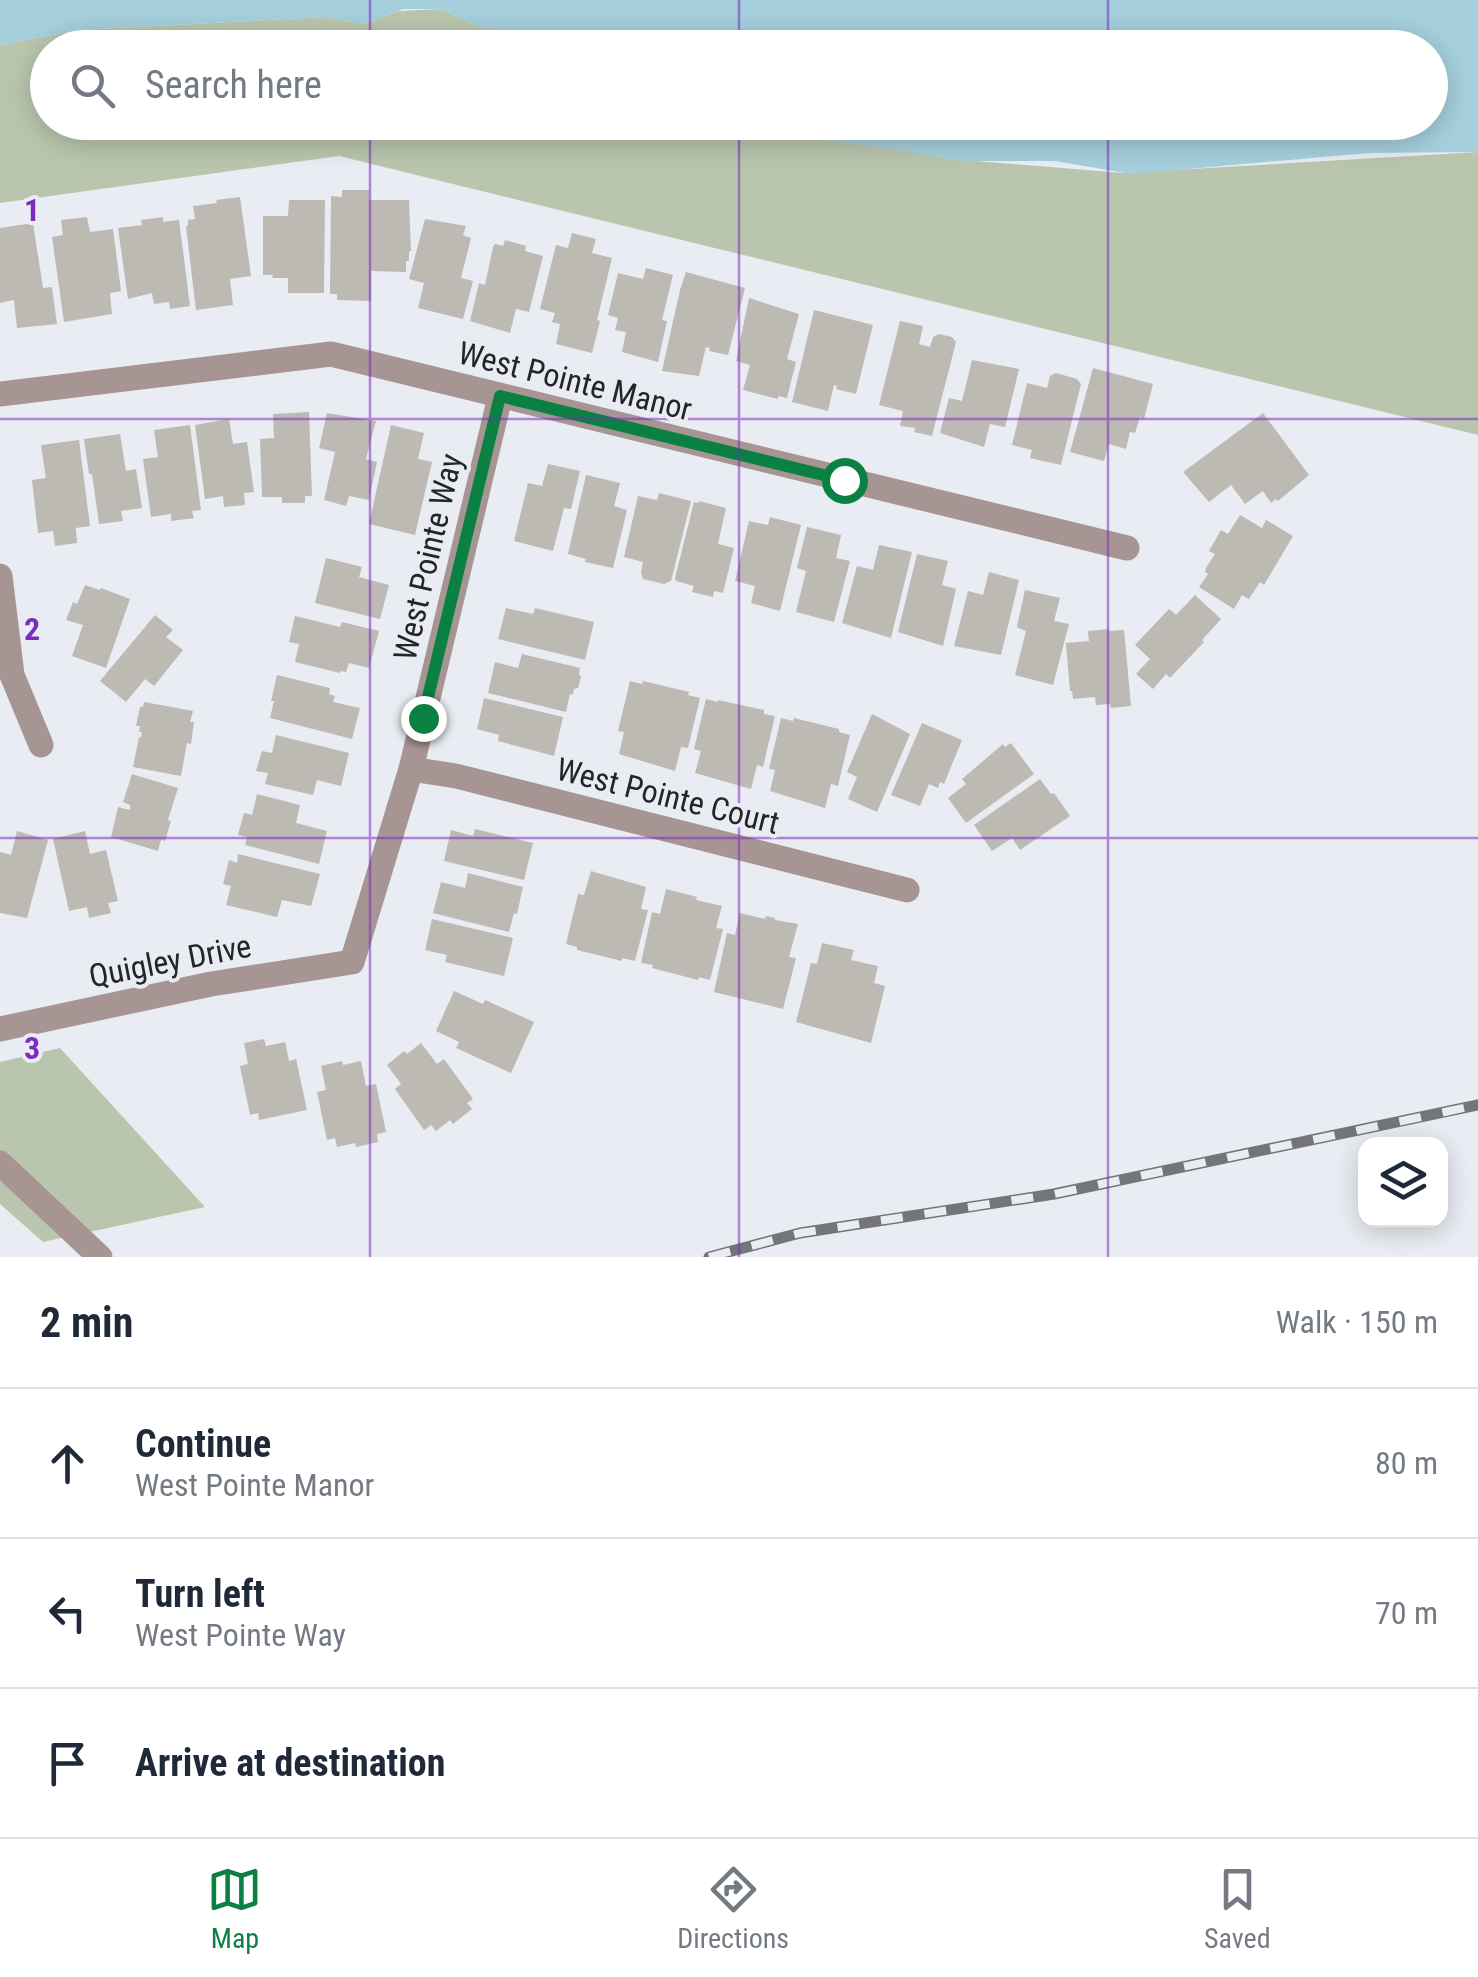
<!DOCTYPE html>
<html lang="en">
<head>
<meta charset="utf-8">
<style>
	:root { --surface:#fff; --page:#f6f6f7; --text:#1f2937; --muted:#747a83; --line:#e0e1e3; --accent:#0b8043 }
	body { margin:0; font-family:"Roboto Condensed",sans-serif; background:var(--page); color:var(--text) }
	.controls { position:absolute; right:30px; bottom:30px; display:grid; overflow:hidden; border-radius:20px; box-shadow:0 5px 25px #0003 }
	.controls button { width:90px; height:90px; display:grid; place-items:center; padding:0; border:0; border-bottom:2px solid var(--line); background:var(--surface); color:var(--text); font:50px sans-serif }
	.stop { position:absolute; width:30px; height:30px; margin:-22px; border:8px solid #0b8043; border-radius:50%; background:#fff }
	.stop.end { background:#0b8043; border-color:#fff; box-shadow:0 2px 10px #0008 }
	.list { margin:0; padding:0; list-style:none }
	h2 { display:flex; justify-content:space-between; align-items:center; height:130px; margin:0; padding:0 40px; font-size:42px }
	h2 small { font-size:32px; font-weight:400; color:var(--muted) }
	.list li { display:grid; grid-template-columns:65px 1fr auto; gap:30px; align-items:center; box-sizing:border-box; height:150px; padding:0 40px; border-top:2px solid var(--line) }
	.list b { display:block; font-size:38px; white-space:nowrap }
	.list p { margin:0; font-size:32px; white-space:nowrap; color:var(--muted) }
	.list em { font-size:32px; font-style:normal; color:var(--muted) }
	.icon { flex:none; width:55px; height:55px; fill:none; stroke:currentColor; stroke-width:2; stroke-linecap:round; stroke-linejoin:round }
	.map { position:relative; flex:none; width:1478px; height:1257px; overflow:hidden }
	.search { position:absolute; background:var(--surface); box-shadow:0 5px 25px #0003; left:30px; right:30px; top:30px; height:110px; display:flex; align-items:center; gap:25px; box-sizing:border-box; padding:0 35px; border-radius:55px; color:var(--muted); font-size:38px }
	.sheet { height:580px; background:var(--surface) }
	nav { display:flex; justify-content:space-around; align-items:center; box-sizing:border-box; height:140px; border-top:2px solid var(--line); background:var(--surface); font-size:28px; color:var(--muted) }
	nav a { display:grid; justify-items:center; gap:5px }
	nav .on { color:var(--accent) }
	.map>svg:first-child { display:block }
	.green { fill:#b9c6ad }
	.water { fill:#a5cfdc }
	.building { fill:#bdb9b3 }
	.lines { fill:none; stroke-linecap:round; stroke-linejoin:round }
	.minor { stroke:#a79593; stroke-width:25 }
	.rail-casing { stroke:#737579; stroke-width:11 }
	.rail { stroke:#eaecf3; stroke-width:8; stroke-dasharray:22; stroke-linecap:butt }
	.route { stroke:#0b8043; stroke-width:12 }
	.grid { fill:none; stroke:#7b2cbf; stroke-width:2.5; stroke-opacity:0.55 }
	.labels { text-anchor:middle; stroke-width:8; stroke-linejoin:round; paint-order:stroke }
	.street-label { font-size:32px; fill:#242528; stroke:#eaecf3 }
	.grid-label { font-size:32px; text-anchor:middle; font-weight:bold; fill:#7b2cbf; stroke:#eaecf3; stroke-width:8; stroke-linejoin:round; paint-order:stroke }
</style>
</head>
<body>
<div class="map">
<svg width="1478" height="1257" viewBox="0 0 1478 1257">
	<rect width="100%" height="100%" fill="#eaecf3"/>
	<g class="green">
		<path d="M441,9L482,28L569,29L606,47L48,48V122H767L950,159L1123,173L1478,152V435L339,156L0,203V45L78,30L325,17L363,24L398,11Z"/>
		<path d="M60,1048L205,1207L43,1242L0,1204V1062Z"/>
	</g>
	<path class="water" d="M0,0H1478V152L1368,153L1131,174L1055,161H959L874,146L803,137L745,123L1430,122V48H603L569,29L533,30L482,28L441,9H403L363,24L325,17L78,30L0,45Z"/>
	<g class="building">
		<path d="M342,190H369V200H409L411,251H409V261H406V272L371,271V301L337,300V294H330L331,196L342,197Z"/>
		<path d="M240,197L251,276L230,279L233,305L196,310L186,226H188V220L195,219L193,206L217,203L216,200Z"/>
		<path d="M289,200H325L324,293H288V278H272L273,275H263V216H288Z"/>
		<path d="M87,217L90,232L113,229L121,291L110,293L112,314L64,322L52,237L63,235L61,220Z"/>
		<path d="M163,217V222L179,220L190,306L170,309L169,302L154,304L152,293L128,299L118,228L142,225L141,220Z"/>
		<path d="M425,219L466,226L463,235L471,238L461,278L473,281L463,319L418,308L424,283L409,279Z"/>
		<path d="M33,223L43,288L52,287L57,324L17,328L14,300L0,303V228Z"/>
		<path d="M572,233L596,239L592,253L612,258L597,320L600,321L592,353L556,344L560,324L552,322L555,313L540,309L556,245L568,248Z"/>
		<path d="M505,240L526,246L525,251L543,256L529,312L516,309L510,333L470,321L479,283L485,285L493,247L495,244L503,246Z"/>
		<path d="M646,268L673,275L662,320L667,321L658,362L622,352L626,332L615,330L618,318L608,315L618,273L643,279Z"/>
		<path d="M686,272L745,288L728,355L709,351L710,348L706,347L699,376L662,371L680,290Z"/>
		<path d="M749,298L799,314L787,359L796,362L787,398L778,396V399L743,390L750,365L736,361Z"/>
		<path d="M814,310L873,325L856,394L836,389L837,386L834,385L828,411L792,402Z"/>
		<path d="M900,321L923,326L919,344L930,347L933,337L939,334L952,337L956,342L932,436L914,432L915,428L900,426L903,411L879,405Z"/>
		<path d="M972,360L1019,369L1005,427L990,424L984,447L940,433L949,398L962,401Z"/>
		<path d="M1093,368L1153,384L1144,419L1140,417L1135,433L1130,432L1126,449L1109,444L1104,461L1070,452Z"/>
		<path d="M1056,373L1077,379L1081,384L1061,465L1030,458L1032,450L1012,445L1027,383L1047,388L1050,376Z"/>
		<path d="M309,412L312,496H305V503H282V497H262L260,439L274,438L273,414Z"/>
		<path d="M327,413L376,421L366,459L377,462L369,500L349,496L346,506L324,500L335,452L319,448Z"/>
		<path d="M1263,413L1309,475L1278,501L1276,499L1271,503L1263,491L1245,504L1231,485L1209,502L1183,472Z"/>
		<path d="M229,419L233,444L247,442L254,492L244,493L245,505L224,507L223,496L205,499L195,425Z"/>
		<path d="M190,425L201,510L192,511L194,518L171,521V514L151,517L143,459L158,457L154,430Z"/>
		<path d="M391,425L424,433L418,459L432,462L415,535L369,524Z"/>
		<path d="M120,434L126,471L136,469L142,508L121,511L123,521L99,524L92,474H89L84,439Z"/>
		<path d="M79,440L90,526L76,528L77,543L55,546L53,531L38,533L32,480L46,478L41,445Z"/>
		<path d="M548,464L580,471L571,509L564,508L553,551L514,541L528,483L542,486Z"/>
		<path d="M586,475L620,483L614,506L627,510L613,568L585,562L586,559L568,554Z"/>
		<path d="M659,493L691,501L671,581L664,584L643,579L641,573L643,562L624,557L638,496L657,500Z"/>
		<path d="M699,501L726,508L718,544L734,548L723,593L714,591L713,597L692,592L694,586L676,581L675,578L694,502L699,503Z"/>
		<path d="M1240,515L1262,528L1266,520L1293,536L1264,585L1260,582L1249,599L1242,595L1234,609L1199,587L1208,574L1205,572L1206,568L1215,554L1209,551L1221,530L1228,534Z"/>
		<path d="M770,517L801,525L780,611L751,603L755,586L735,581L749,521L768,525Z"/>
		<path d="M807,527L841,535L836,558L850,561L834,622L796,612L806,571L797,568Z"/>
		<path d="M879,545L912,552L891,638L842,623L857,566L873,570Z"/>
		<path d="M917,554L948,561L942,585L956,589L943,646L898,632Z"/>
		<path d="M326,558L362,567L359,577L389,585L380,619L315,603Z"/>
		<path d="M989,572L1019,580L1001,655L954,646L968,591L983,595Z"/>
		<path d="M85,585L100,590L101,588L130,599L106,668L72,656L83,625L66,620L73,602L77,604Z"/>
		<path d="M1025,590L1060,598L1054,621L1069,624L1053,685L1015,675L1026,631L1018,628L1017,626Z"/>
		<path d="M1195,595L1221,619L1202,640L1204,642L1170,678L1166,674L1153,689L1136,674L1150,659L1135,645L1169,609L1176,615Z"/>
		<path d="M506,608L533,614L535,608L594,622L585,660L498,639Z"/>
		<path d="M155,615L173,630L166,637L183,650L154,686L145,679L126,702L100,681Z"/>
		<path d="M295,616L340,627L342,622L379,631L369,668L349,663L346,672L340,671V673L295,662L299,644L289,642Z"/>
		<path d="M1109,629V631L1124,630L1131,706L1111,708L1110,704L1096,705L1095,697L1073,699L1072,691H1070L1066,643L1089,641L1088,631Z"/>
		<path d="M522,654L580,668L579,674L581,677L578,688L574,689L573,695L570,694L566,712L488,693L495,662L518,668Z"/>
		<path d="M277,675L330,688L329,694L335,696L333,702L360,708L352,739L270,718L274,701H271Z"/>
		<path d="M630,681L642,684L643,681L689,692L688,695L700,698L688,748L681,747L675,771L619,754L624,732L618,731Z"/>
		<path d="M484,698L563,717L554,756L498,741L499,735L477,729Z"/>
		<path d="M706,699L718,702V700L764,710V714L775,716L763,767L757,765L751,789L695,773L701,751L694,749Z"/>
		<path d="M144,702L193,711L190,722H194L191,744L187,743L181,776L133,767L139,737L141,738L142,732H139L140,726H136L140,707H143Z"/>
		<path d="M872,714L910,734L877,812L848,799L857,777L847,772Z"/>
		<path d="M781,718L793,721L794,718L839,729V732L850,735L838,786L831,784L825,808L770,791L775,770L769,769Z"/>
		<path d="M922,723L962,740L944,784L940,782L938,788L929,784L920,806L891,795Z"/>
		<path d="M276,735L349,753L341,786L317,780L313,795L265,784L268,773L256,771L262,751L272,753Z"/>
		<path d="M1011,743L1034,774L966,823L948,798L966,784L962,779L1003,744L1005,747Z"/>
		<path d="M132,774L178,788L168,820L171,821L165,841L161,840L158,851L111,837L118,807L130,810V805L123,802Z"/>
		<path d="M1040,779L1051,794L1054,793L1070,816L1020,850L1012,838L992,851L974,825Z"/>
		<path d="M257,794L300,805L296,823L327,831L319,864L245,845L247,837L238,835L244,813L252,815Z"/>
		<path d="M475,829L533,843L524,880L444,861L451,830L473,836Z"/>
		<path d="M17,831L48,840L27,918L0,913V852L11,855Z"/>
		<path d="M85,831L90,854L106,850L118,901L108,903L111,913L89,918L87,907L69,911L53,839Z"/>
		<path d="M238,854L320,874L311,906L282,900L277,917L226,905L231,886L223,884L229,860L237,863Z"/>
		<path d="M591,871L646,887L641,909L648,910L635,961L622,958V961L577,950V947L566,944L578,894L584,895Z"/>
		<path d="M468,873L523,887L517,914L514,913L509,932L433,913L441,882L465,888Z"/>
		<path d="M666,889L697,897L696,900L722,906L716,928L723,929L710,980L699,977L698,980L652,968L653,965L641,963L652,912L660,914Z"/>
		<path d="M740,913L765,919L766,916L775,918V920L798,924L789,957L796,958L783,1009L714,992L727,933L735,935Z"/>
		<path d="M432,919L513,938L504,976L445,962L447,955L425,950Z"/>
		<path d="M822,943L854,950L851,960L878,966L874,983L885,986L871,1043L796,1022L811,963L817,964Z"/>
		<path d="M454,991L483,1004L485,1000L534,1022L511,1073L456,1048L459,1042L436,1031Z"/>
		<path d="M264,1039L266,1046L285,1042L289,1061L296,1059L307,1110L259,1120L258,1113L250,1115L240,1066L248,1064L244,1043Z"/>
		<path d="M421,1043L437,1064L444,1059L473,1099L467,1103L472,1109L453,1124L450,1120L436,1131L431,1125L424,1130L395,1089L401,1084L387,1065L404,1051L407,1054Z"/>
		<path d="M342,1061L343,1065L361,1061L366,1086L376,1084L386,1132L377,1134L378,1142L356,1147L355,1143L337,1147L335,1138L327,1140L317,1092L326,1090L321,1066Z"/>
	</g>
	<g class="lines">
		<g class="minor">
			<path d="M0,394L331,354L1127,548"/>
			<path d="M0,576L12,675L41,745"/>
			<path d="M411,769L456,776L907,890"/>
			<path d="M0,1029L211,984L352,962L411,769L500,397"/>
			<path d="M0,1163L100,1257"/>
		</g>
		<defs>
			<path id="rail" d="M709,1257L800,1233L1054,1194L1478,1105"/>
		</defs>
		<use href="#rail" class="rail-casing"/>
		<use href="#rail" class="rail"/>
	</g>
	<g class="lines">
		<path class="route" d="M423,718L500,396L844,480"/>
	</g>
	<path class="grid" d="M370,0V48M739,0V48M1108,0V48M370,122V1257M739,122V1257M1108,122V1257M0,419H1478M0,838H1478"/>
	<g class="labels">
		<g class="street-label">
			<text transform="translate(575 381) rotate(14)" y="11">West Pointe Manor</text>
			<text transform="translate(428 557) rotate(-77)" y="11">West Pointe Way</text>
			<text transform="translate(668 796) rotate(14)" y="11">West Pointe Court</text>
			<text transform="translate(170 961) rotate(-11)" y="11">Quigley Drive</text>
		</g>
	</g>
	<g class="grid-label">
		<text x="32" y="221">1</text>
		<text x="32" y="640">2</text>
		<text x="32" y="1059">3</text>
	</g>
</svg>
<div class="controls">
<button><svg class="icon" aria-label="layers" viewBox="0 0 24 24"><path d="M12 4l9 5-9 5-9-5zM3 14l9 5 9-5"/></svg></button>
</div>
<div class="stop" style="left:844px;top:480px"></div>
<div class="stop end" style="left:423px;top:718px"></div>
<div class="search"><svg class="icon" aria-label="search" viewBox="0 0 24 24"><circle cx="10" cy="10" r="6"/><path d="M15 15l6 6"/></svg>Search here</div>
</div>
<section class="sheet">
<h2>2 min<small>Walk · 150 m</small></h2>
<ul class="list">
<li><svg class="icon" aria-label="ahead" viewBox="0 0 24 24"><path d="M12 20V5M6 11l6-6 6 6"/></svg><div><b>Continue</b><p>West Pointe Manor</p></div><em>80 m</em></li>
<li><svg class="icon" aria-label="left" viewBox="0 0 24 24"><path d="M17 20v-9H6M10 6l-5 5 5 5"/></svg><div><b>Turn left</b><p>West Pointe Way</p></div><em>70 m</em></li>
<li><svg class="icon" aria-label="arrive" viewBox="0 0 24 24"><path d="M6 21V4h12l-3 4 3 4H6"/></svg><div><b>Arrive at destination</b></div></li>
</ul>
</section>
<nav>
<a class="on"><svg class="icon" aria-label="map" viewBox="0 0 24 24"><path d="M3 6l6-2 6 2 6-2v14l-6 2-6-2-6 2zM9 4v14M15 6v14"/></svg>Map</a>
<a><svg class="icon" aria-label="directions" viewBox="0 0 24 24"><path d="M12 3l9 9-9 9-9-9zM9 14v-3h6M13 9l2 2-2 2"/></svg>Directions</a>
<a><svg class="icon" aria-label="saved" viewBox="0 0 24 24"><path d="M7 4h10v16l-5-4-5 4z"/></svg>Saved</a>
</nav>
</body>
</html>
